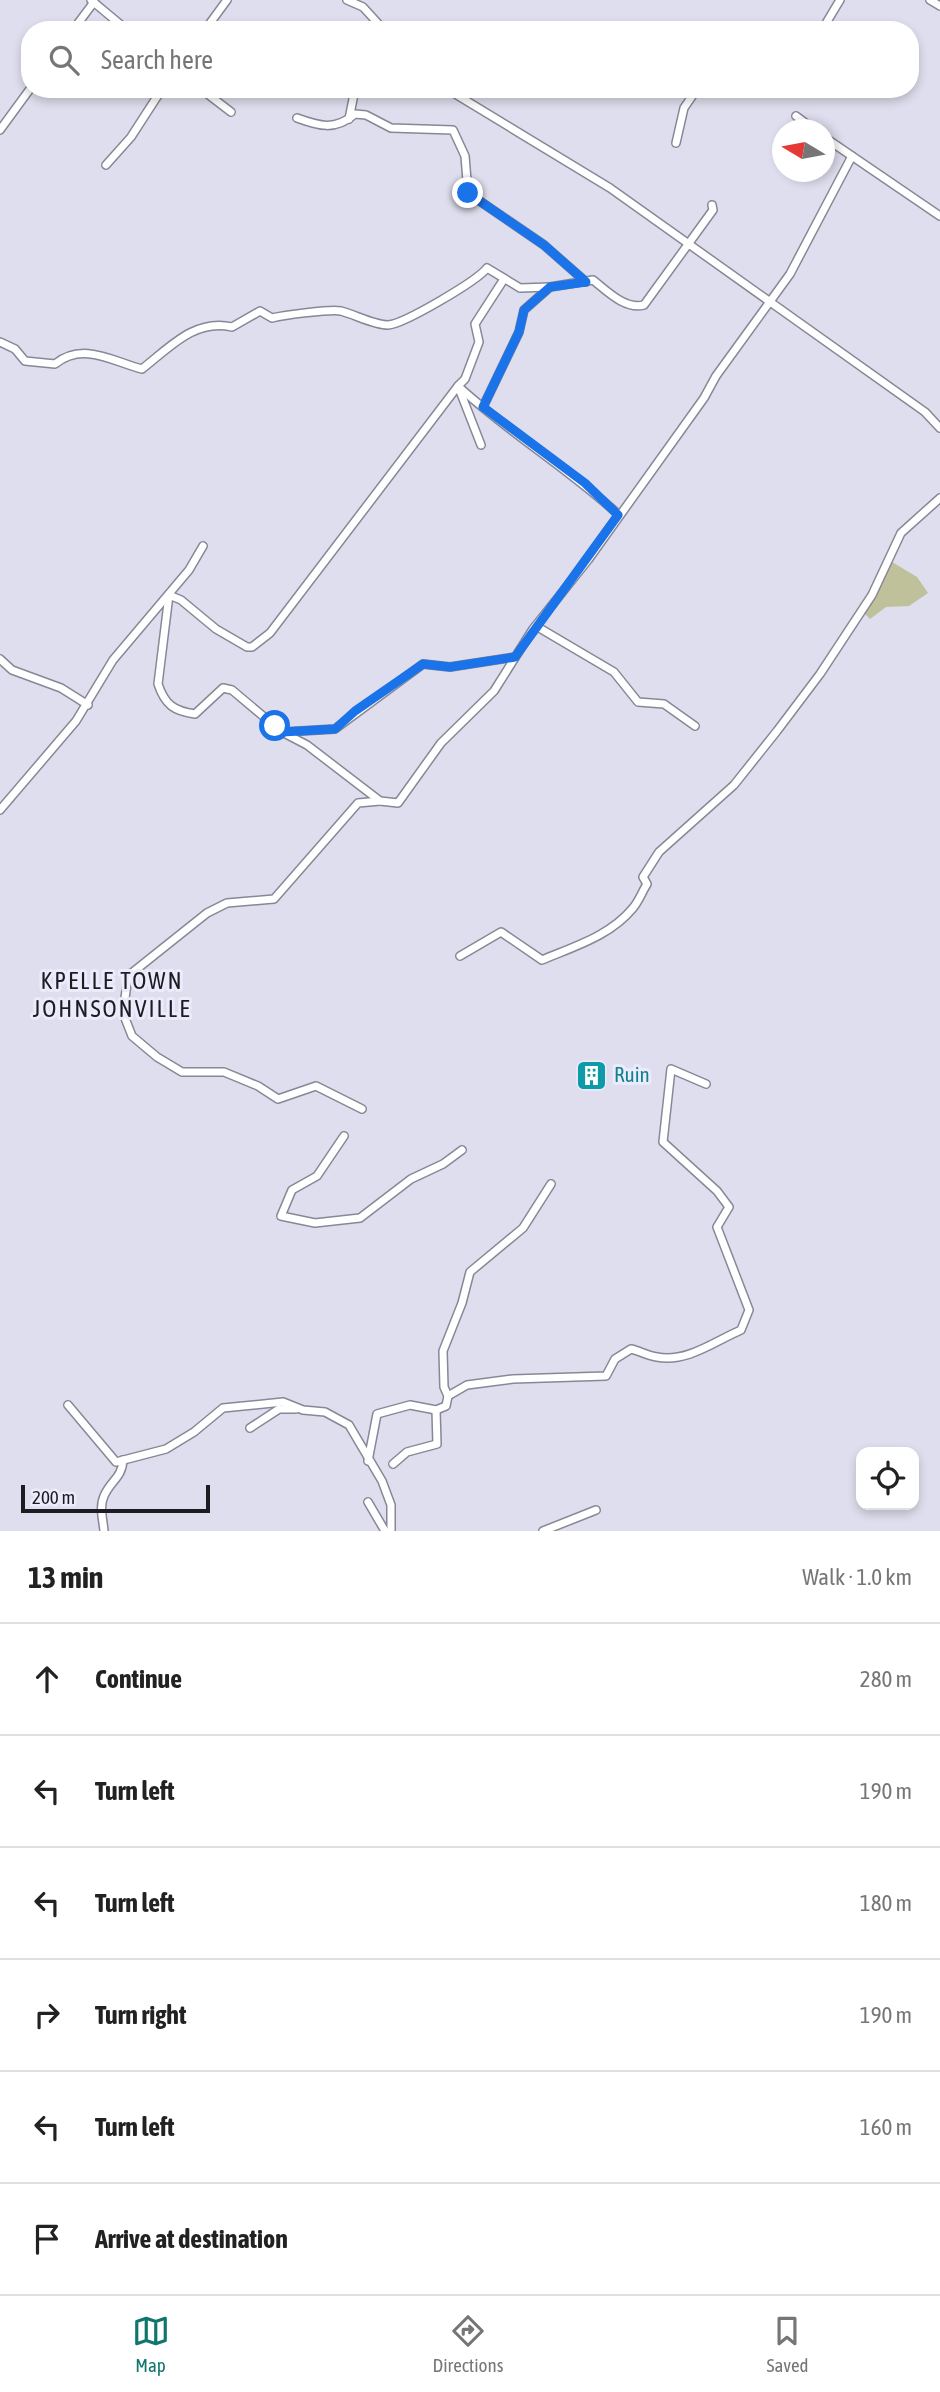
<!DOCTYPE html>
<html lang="en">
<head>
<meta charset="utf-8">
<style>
	:root { --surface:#fff; --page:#f2f2f2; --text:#222; --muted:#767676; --line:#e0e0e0; --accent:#0f766e }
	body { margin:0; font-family:"Asap Condensed",sans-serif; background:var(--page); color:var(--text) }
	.controls { position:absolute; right:21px; bottom:21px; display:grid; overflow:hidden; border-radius:14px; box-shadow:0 4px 10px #0003 }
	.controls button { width:63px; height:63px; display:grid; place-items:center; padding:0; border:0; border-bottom:2px solid var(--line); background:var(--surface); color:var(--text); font:35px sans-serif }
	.compass { position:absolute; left:772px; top:119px; width:63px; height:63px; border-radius:50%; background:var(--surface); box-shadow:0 4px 10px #0003; rotate:280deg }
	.scale { position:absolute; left:21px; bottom:18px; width:189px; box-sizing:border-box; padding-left:7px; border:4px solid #1c1c22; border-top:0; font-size:19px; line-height:24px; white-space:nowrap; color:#1c1c22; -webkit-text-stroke:5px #ecebfc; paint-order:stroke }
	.stop { position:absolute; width:21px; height:21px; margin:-16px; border:5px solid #1a73e8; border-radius:50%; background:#fff }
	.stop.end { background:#1a73e8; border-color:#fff; box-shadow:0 2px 7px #0008 }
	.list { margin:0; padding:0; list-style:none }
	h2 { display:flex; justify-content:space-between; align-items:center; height:91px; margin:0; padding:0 28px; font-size:30px }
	h2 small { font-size:23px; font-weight:400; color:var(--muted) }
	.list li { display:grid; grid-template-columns:46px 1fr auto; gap:21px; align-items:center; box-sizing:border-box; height:112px; padding:0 28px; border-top:2px solid var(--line) }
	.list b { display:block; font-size:26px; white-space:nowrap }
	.list em { font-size:23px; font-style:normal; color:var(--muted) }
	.icon { flex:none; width:38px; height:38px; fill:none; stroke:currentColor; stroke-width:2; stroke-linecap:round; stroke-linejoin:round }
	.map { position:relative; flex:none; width:940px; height:1531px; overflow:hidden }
	.search { position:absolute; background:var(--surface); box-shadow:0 4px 10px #0003; left:21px; right:21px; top:21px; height:77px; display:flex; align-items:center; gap:18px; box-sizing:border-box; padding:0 24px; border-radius:28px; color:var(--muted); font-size:26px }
	.sheet { height:763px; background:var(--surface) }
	nav { display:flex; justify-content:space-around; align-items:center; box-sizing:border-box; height:98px; border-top:2px solid var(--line); background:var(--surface); font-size:19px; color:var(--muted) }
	nav a { display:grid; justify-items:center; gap:4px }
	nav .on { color:var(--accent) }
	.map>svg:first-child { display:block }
	.green { fill:#bec199 }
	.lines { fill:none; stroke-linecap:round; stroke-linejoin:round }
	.minor-casing { stroke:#888796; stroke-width:10 }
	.minor { stroke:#fff; stroke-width:7 }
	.route { stroke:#1a73e8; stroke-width:9 }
	.labels { text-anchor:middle; stroke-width:6; stroke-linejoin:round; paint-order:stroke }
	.culture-label { font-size:21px; fill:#0d838f; stroke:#ecebfc; text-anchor:start }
	.quarter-label { font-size:24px; letter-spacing:2px; fill:#1c1c22; stroke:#ecebfc }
</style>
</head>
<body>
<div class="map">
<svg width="940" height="1531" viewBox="0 0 940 1531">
	<rect width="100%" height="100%" fill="#dfdeee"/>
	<path class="green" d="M892,562L917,577L928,593L909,606L886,607L870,619L861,610Z"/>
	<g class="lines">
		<defs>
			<g id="minor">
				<path d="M91,0L127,30"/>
				<path d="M347,0L363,7L384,30"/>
				<path d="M930,0L940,6"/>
				<path d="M73,30L94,2"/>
				<path d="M205,30L227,0"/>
				<path d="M822,30L840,0"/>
				<path d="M201,89L231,112"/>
				<path d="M447,89L610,188L925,412L940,428"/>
				<path d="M796,116L815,130"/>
				<path d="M297,118C319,126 335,131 355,114L366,115L391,128L453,130L465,156L468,193L544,245L586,282"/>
				<path d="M349,119L355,89"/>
				<path d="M0,130L30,89"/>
				<path d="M824,137L940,216"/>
				<path d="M676,143L684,108L697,89"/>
				<path d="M106,165L131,137L162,89"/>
				<path d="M0,342L15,349L25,361L55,364C83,341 114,362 142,369C169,348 195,318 232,327L260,311L272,318C284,315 330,309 341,311C356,315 374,325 388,325C404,324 477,281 487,268L520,288L550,287"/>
				<path d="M483,407L519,332L524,310L550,287L593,280C607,291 625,310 644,305L713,210L712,205"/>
				<path d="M481,445L458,386L465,379L479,342L475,324L504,279"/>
				<path d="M169,595L158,684C165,705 174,711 195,714L223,688L232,690L282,732L307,745L380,801L398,803L441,743L494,691L533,629L588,560L704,398L716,376L790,274L852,156"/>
				<path d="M169,595L181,600L216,629L247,647H252L270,633L458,386C509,433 568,468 619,515"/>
				<path d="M536,626L614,672L638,702L664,704L695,726"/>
				<path d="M0,659L12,670L61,688L88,705"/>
				<path d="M284,732L335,729L423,664L450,667L515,657"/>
				<path d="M0,810L76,721L113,660L189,570L203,546"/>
				<path d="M460,956L501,932L542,960C575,946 610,936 633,908C639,901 642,892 647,884L643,877L659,852L734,785L777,731L820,674L872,595L901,533L940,498"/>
				<path d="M362,1109L316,1086L278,1099L258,1086L224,1072H182L157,1057L132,1036L123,1013L128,976L207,913L227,903L274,899L358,803L380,801"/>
				<path d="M344,1136L317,1176L292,1190L281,1216L315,1223L360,1218L411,1179L443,1164L462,1150"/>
				<path d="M448,1396L467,1385L513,1379L606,1376L615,1359L631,1349C640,1351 648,1356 657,1357C687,1363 715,1341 741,1330L749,1310L717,1227L729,1207L717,1191L663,1142L671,1069L706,1084"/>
				<path d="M68,1405L116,1462L166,1449L194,1432L223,1408L283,1402L303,1410L325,1412L349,1425L382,1481L391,1505V1531"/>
				<path d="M250,1428L279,1409H296"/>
				<path d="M368,1461L377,1414L410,1405L436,1410L446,1406L448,1396L444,1387L443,1351L462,1303L470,1272L523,1228L551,1184"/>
				<path d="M393,1464L407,1452L437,1444L436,1410"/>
				<path d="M368,1502L385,1531"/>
				<path d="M104,1531C103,1519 99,1507 104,1496C111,1480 122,1478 123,1460"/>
				<path d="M543,1531L596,1510"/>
			</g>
		</defs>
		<use href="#minor" class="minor-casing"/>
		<use href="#minor" class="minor"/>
	</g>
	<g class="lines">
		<path class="route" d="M275,726L282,732L335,729L355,711L423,664L450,667L515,657L618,515L585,483L483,407L519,332L524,310L550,287L586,282L544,245L468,193"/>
	</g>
	<defs>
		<symbol id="building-square" viewBox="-11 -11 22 22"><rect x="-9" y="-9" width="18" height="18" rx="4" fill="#0f9aa8" stroke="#ecebfc"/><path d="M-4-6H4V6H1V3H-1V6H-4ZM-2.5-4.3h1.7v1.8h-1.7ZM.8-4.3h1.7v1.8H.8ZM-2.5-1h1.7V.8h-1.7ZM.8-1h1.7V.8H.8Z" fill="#fff"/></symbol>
	</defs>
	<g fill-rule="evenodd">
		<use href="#building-square" x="574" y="1058" width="35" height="35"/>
	</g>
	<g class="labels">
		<g class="culture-label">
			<text x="614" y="1082">Ruin</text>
		</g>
		<g class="quarter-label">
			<text x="112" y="989">KPELLE TOWN<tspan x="112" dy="28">JOHNSONVILLE</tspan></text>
		</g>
	</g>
</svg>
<div class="controls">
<button><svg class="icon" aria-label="locate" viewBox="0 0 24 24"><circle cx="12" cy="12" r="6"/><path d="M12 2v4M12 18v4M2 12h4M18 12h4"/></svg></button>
</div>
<svg class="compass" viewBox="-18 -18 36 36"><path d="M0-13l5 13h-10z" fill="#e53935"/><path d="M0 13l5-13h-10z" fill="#767676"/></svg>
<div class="scale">200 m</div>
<div class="stop" style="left:275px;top:726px"></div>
<div class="stop end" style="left:468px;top:193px"></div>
<div class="search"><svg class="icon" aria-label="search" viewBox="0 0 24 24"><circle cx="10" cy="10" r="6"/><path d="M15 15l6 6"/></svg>Search here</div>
</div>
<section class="sheet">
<h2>13 min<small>Walk · 1.0 km</small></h2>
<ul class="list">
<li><svg class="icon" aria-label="ahead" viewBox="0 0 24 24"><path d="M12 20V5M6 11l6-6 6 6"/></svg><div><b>Continue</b></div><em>280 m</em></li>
<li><svg class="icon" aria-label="left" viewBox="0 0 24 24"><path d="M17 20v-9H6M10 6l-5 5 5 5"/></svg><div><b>Turn left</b></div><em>190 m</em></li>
<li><svg class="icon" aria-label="left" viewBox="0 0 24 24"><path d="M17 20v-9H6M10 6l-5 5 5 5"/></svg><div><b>Turn left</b></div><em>180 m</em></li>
<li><svg class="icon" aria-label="right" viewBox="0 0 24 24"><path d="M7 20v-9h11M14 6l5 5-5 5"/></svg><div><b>Turn right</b></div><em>190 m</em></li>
<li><svg class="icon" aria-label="left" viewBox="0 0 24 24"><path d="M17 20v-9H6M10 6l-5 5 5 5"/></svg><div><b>Turn left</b></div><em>160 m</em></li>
<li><svg class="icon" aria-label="arrive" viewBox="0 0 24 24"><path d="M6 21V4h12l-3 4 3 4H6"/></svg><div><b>Arrive at destination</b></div></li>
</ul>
</section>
<nav>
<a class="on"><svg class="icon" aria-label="map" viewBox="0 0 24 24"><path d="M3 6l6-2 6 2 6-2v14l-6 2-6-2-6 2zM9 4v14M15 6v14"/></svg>Map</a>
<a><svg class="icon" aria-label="directions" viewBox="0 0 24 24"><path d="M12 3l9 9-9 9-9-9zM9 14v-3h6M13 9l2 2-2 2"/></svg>Directions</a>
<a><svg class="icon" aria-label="saved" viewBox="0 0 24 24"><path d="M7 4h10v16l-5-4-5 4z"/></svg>Saved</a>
</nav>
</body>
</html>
